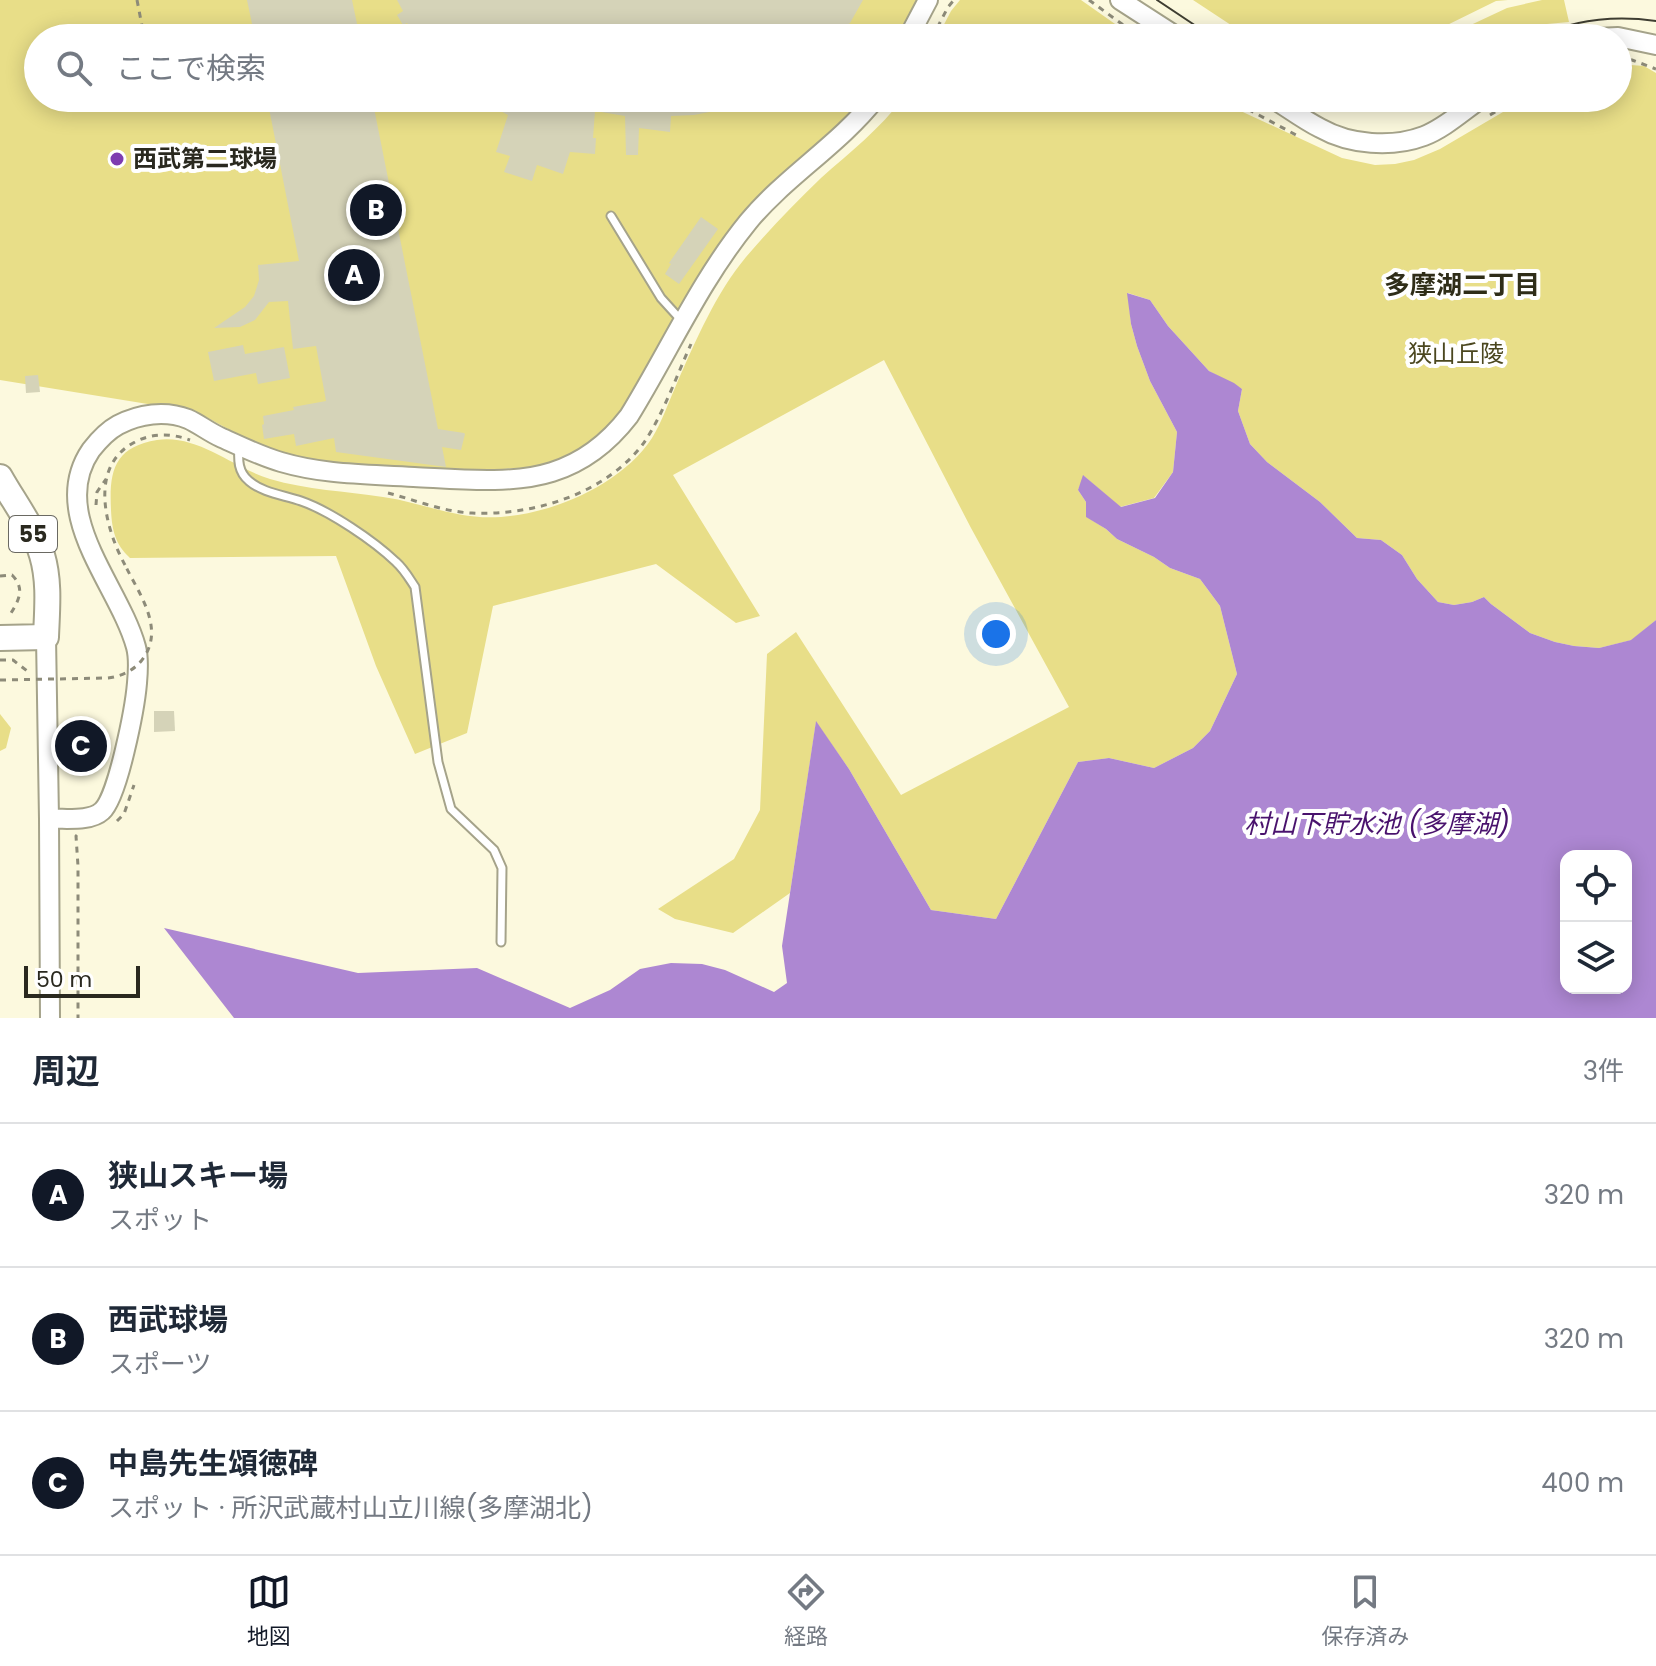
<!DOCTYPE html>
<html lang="ja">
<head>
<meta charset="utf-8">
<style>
	:root { --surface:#fff; --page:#f2f2f3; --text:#1f2937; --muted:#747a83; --line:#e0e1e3; --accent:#111827 }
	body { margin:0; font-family:Poppins,"Noto Sans JP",sans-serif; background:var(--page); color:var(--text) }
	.controls { position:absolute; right:24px; bottom:24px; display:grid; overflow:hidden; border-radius:16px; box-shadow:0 4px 20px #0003 }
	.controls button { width:72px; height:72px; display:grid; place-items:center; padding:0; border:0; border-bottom:2px solid var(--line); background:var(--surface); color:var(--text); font:40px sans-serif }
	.scale { position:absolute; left:24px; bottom:20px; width:116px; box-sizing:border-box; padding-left:8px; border:4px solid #2a291f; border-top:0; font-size:22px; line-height:28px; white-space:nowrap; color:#2a291f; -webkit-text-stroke:6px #fff; paint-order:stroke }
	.you { position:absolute; left:996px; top:634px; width:28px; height:28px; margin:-20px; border:6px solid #fff; border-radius:50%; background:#1a73e8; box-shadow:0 0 0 12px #1a73e833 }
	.badge { display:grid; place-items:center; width:52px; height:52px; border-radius:50%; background:var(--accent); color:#fff; font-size:26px; font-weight:700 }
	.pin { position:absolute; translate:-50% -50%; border:4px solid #fff; box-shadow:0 2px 8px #0006 }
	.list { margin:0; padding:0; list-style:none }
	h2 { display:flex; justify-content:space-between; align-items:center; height:104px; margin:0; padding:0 32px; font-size:34px }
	h2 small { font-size:26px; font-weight:400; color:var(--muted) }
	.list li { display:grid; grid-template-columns:52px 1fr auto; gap:24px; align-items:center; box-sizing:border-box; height:144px; padding:0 32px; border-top:2px solid var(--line) }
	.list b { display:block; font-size:30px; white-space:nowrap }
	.list p { margin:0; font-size:26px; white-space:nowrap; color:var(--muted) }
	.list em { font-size:26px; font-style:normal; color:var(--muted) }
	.icon { flex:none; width:44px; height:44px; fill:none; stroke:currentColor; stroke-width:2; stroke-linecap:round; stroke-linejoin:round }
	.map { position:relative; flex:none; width:1656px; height:1018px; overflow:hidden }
	.search { position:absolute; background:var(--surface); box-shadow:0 4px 20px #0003; left:24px; right:24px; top:24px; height:88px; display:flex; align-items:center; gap:20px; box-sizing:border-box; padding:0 28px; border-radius:44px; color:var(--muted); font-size:30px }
	.sheet { height:536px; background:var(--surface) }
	nav { display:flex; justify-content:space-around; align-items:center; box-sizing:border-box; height:112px; border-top:2px solid var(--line); background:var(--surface); font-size:22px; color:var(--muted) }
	nav a { display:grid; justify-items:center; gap:4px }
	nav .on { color:var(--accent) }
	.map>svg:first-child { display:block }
	.green { fill:#e8de88 }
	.water { fill:#ad87d2; fill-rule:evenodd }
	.building { fill:#d5d3b8 }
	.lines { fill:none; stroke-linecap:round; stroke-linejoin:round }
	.service-casing { stroke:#a5a38a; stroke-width:11 }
	.tertiary-casing { stroke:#a5a38a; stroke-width:22 }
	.primary-casing { stroke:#a5a38a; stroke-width:28 }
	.path { stroke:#8d8b79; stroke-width:3; stroke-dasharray:6 6; stroke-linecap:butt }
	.service { stroke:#fff; stroke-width:7 }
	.tertiary { stroke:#fff; stroke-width:18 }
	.primary { stroke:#fff; stroke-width:24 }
	.tram { stroke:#3f3e32; stroke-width:2 }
	.path-bridge { stroke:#8d8b79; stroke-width:3; stroke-dasharray:6 6; stroke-linecap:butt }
	.poi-dot { fill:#7e3cb0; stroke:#fff; stroke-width:3 }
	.labels { text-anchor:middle; stroke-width:8; stroke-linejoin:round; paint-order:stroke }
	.shield { fill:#fff; stroke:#6a6962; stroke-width:2 }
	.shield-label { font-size:22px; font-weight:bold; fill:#2a291f }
	.poi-label { font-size:24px; font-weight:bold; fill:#2a291f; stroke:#fff; text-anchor:start }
	.park-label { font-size:24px; fill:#4b471f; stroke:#fff }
	.neighbourhood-label { font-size:26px; font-weight:bold; fill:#2f2d18; stroke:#fff }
	.water-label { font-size:26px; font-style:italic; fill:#49126d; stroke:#fff }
</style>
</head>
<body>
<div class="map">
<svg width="1656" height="1018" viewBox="0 0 1656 1018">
	<rect width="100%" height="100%" fill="#fcf9de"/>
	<g class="green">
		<path d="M0,0H920L901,38H38V98H863L690,297L624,407L591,445L549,466L473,471L360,467L281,453L237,434L197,412L0,380Z"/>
		<path d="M960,0H1081L1135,38H937L951,11Z"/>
		<path d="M1193,0H1508L1496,1L1435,31L1413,38H1255L1237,29Z"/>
		<path d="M1542,0H1564L1569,22L1525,26L1493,38H1443L1507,8Z"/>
		<path d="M1618,64L1644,66L1656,73V620L1632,640L1599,648L1574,646L1555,642L1530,633L1491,604L1484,597L1472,602L1454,605L1438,602L1417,579L1402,555L1381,540L1357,538L1320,502L1267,462L1250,444L1238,411L1242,389L1209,371L1168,326L1150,300L1128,293L1131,324L1137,346L1150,381L1177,432L1173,472L1154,498L1120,507L1084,476L1078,490L1086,502L1087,517L1106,529L1117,539L1154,557L1170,568L1200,579L1220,606L1237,674L1210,731L1193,748L1154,768L1109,758L1078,762L996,919L931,910L849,769L816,722L790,893L733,933L675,919L658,909L734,859L760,810L767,654L796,632L901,795L1069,707L971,528L884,360L673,475L760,616L736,623L656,564L493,606L467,733L415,754L376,666L336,556L130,558C115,544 112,530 111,510C109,471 114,447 157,440C198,434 233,468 270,479C307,490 345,491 383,497C425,503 456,520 501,517C555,513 622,484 652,438C662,422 669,401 677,383C696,340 716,293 746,257C770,229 795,203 821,178C850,152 880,129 903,98H1219L1232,107L1342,158L1375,165L1395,164L1414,160L1440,149L1527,98H1618Z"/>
		<path d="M0,714L11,728L6,748L0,751Z"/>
	</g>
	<path class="water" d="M1127,293L1150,300L1168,326L1209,371L1234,383L1242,389L1238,411L1250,444L1267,462L1320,502L1357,538L1381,540L1402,555L1417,579L1438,602L1454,605L1472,602L1484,597L1491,604L1530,633L1555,642L1574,646L1599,648L1631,640L1656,620V1018H234L164,928L358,973L477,968L570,1008L610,990L640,969L671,963L702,964L725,970L774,992L787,983L782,946L816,721L849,769L931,910L996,919L1078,762L1109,758L1154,768L1193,748L1210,731L1237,674L1220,606L1200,579L1170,568L1154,557L1117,539L1106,529L1086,517V502L1078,490L1083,475L1121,507L1155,498L1173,472L1177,432L1150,381L1137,346L1131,324ZM1566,856H1626V988H1566Z"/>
	<g class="building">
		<path d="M247,0H352L360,38H255Z"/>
		<path d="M397,0H863L850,23L829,38H418L407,23L403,25L397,15L403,11Z"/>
		<path d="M267,98H372L438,429L464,433L465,434L461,450L442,447L446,467L336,452L334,438L296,446L294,434L264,439L262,425L264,424L263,416L294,410L293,407L326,401L316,346L293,349L288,301L269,302L255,320L240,327L214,328L245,307L254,296L259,280L258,265L299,261Z"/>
		<path d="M476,98H751V104L694,115L671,116L670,132L639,128L638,155H626L625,116L595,111L593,138H596L595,154L570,152L563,174L537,165L532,181L504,172L510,156L496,152L508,115Z"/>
		<path d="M701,217L718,229L679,284L665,274L671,264L669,263Z"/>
		<path d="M243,345L245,354L284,347L290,378L258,384L256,373L214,381L208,352Z"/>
		<path d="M38,375L40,392L26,393L25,376Z"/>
		<path d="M154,711H174L175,731L154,732Z"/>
	</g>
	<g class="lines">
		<defs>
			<g id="service">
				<path d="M611,216L661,298L681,320"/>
				<path d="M239,447C238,460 238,472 249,481C263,493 284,495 301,501C330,511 374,541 396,562C404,569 409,578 415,587L438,762L451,809L494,850L502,868L501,942"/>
			</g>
			<g id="tertiary">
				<path d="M1120,0L1179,38"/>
				<path d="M908,38L928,0"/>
				<path d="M1597,38L1618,37L1656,45"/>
				<path d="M1272,98C1288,108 1304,120 1320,128C1350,145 1392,148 1424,136C1445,128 1464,110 1482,98"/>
				<path d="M46,637L49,819L50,1018"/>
				<path d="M49,819C65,818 90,822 102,811C118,797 135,707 137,683C138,672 139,658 136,647C119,585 47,514 91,450C98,441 107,431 118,425C139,414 165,410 188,419C199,424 209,432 220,437C240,446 260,456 281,462C325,475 369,474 414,477C456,479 511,485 552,472C584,462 609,442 629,416C669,351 700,281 748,222C786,176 839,145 876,98"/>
			</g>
			<path id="primary" d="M0,477C14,502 34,528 42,555C50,582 47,610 46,637L0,638"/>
		</defs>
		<use href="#service" class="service-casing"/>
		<use href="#tertiary" class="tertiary-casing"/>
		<use href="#primary" class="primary-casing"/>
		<g class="path">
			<path d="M137,0L143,31"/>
			<path d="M1089,0L1141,38"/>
			<path d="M932,38L948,7L954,0"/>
			<path d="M1618,60H1632L1656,69"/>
			<path d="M1227,98L1298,136"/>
			<path d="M891,108L899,98"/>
			<path d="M1490,115L1518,98"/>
			<path d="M388,493C415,500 444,512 472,513C533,516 605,494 643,444C662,417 677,375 691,344"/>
			<path d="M96,505L97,492L106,479"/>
			<path d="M125,565C105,528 88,466 135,442C152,433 171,433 190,440"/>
			<path d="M0,576L12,575C27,590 17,603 8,618"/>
			<path d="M0,660H13L31,674"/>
			<path d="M117,821L124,814L134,785"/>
			<path d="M77,835L76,836L78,866V1018"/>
		</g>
		<use href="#service" class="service"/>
		<use href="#tertiary" class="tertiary"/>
		<use href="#primary" class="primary"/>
		<g class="tram">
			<path d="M1157,0L1214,38"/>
			<path d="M1534,38C1572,20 1614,15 1656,21"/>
			<path d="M1341,98L1376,100L1396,98"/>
		</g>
		<path class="path-bridge" d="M0,680L108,678C122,676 133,671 142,660C166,629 139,594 125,565"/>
	</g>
	<circle class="poi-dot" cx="117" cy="159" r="8"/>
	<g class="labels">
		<rect class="shield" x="9" y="516" width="48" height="36" rx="6"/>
		<g class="shield-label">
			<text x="33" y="542">55</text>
		</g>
		<g class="poi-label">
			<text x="133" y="167">西武第二球場</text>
		</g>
		<g class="park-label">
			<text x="1456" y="362">狭山丘陵</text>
		</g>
		<g class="neighbourhood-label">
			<text x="1462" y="294">多摩湖二丁目</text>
		</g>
		<g class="water-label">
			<text x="1377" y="833">村山下貯水池 (多摩湖)</text>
		</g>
	</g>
</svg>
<div class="controls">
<button><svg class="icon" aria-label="locate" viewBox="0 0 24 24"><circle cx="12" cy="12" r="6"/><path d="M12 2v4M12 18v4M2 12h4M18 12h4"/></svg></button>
<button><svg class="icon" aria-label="layers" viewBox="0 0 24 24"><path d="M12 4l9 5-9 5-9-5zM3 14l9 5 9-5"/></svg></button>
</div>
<div class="scale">50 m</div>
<div class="you"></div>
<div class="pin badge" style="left:354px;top:275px">A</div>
<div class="pin badge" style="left:376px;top:210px">B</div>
<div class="pin badge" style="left:81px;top:746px">C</div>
<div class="search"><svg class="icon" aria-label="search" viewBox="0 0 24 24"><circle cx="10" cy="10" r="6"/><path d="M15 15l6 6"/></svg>ここで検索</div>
</div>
<section class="sheet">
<h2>周辺<small>3件</small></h2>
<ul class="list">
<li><span class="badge">A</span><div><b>狭山スキー場</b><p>スポット</p></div><em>320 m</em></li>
<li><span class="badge">B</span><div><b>西武球場</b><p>スポーツ</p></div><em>320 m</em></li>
<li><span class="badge">C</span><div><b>中島先生頌徳碑</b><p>スポット · 所沢武蔵村山立川線(多摩湖北)</p></div><em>400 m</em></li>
</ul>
</section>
<nav>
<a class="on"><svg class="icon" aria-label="map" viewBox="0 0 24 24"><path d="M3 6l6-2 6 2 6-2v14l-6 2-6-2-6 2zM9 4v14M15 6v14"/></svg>地図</a>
<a><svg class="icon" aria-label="directions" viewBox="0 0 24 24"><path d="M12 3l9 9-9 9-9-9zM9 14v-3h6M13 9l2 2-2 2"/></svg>経路</a>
<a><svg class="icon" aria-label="saved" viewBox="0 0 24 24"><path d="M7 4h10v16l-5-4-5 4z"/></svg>保存済み</a>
</nav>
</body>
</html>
